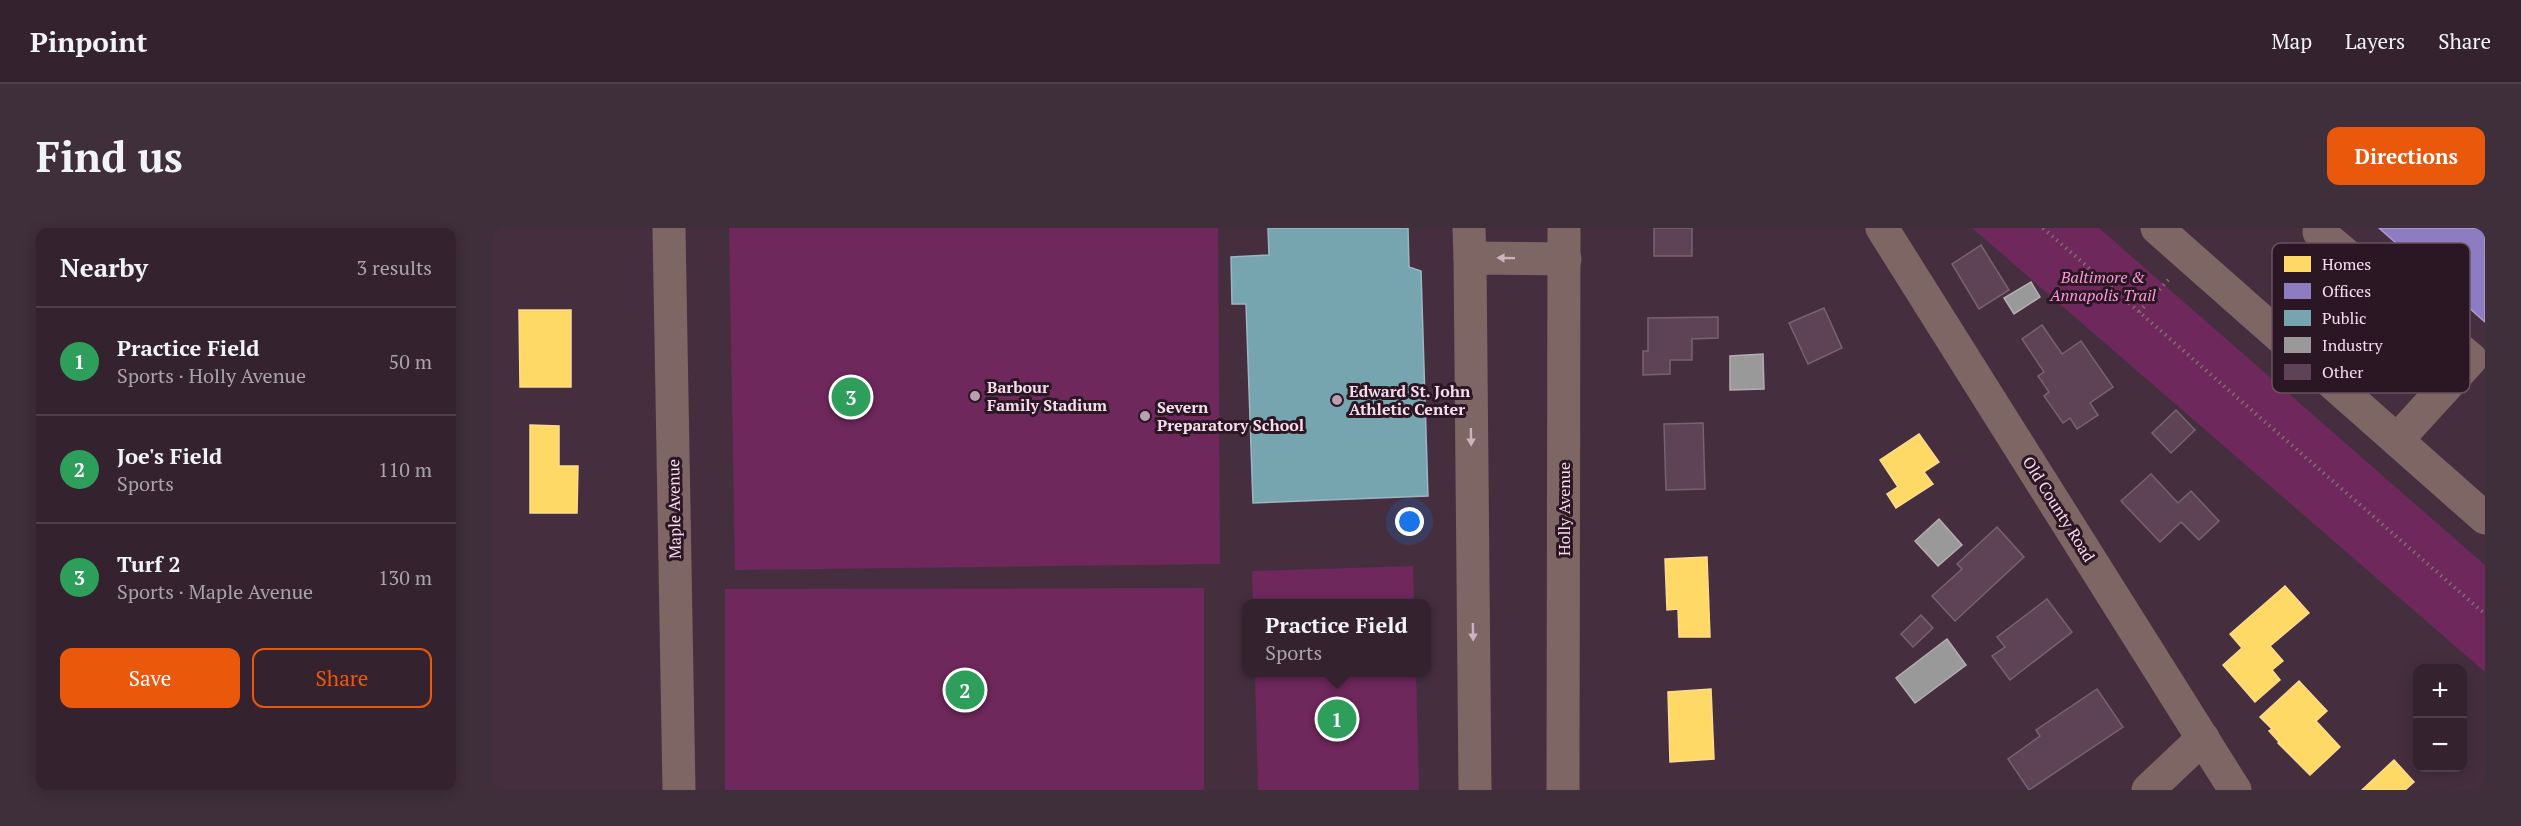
<!DOCTYPE html>
<html lang="en">
<head>
<meta charset="utf-8">
<style>
	:root { --surface:#34232e; --page:#3f2f3a; --text:#f1f3f6; --muted:#a9a4aa; --line:#4e404a; --accent:#ea580c }
	body { margin:0; font-family:"PT Serif",serif; background:var(--page); color:var(--text) }
	.controls { position:absolute; right:18px; bottom:18px; display:grid; overflow:hidden; border-radius:12px; box-shadow:0 3px 15px #0003 }
	.controls button { width:54px; height:54px; display:grid; place-items:center; padding:0; border:0; border-bottom:2px solid var(--line); background:var(--surface); color:var(--text); font:30px sans-serif }
	.you { position:absolute; left:918px; top:294px; width:21px; height:21px; margin:-15px; border:4px solid #fff; border-radius:50%; background:#1a73e8; box-shadow:0 0 0 9px #1a73e833 }
	.badge { display:grid; place-items:center; width:39px; height:39px; border-radius:50%; background:var(--accent); color:#fff; font-size:20px; font-weight:700 }
	.pin { position:absolute; translate:-50% -50%; border:3px solid #fff; box-shadow:0 2px 6px #0006 }
	.popup { position:absolute; left:750px; top:371px; width:189px; height:78px; box-sizing:border-box; display:grid; place-content:center; border-radius:12px; background:var(--surface); filter:drop-shadow(0 2px 4px #0005); font-size:20px; white-space:nowrap; color:var(--muted) }
	.popup b { font-size:22px; color:var(--text) }
	.popup::after { content:''; position:absolute; left:50%; top:100%; margin-left:-12px; border:12px solid transparent; border-top-color:var(--surface) }
	.list { margin:0; padding:0; list-style:none }
	h2 { display:flex; justify-content:space-between; align-items:center; height:78px; margin:0; padding:0 24px; font-size:26px }
	h2 small { font-size:20px; font-weight:400; color:var(--muted) }
	.list li { display:grid; grid-template-columns:39px 1fr auto; gap:18px; align-items:center; box-sizing:border-box; height:108px; padding:0 24px; border-top:2px solid var(--line) }
	.list b { display:block; font-size:22px; white-space:nowrap }
	.list p { margin:0; font-size:20px; white-space:nowrap; color:var(--muted) }
	.list em { font-size:20px; font-style:normal; color:var(--muted) }
	.actions { display:flex; gap:12px; padding:18px 24px }
	.actions a { flex:1; padding:14px 0; border:2px solid var(--accent); border-radius:12px; text-align:center; font-size:21px; color:var(--accent) }
	.actions .main { background:var(--accent); color:#fff }
	.map { position:relative; flex:none; width:1993px; height:562px; overflow:hidden; border-radius:12px }
	header { display:flex; align-items:center; gap:36px; box-sizing:border-box; height:84px; padding:0 30px; background:var(--surface); border-bottom:2px solid var(--line) }
	header strong { font-size:28px }
	nav { display:flex; gap:33px; margin-inline-start:auto; font-size:21px }
	.intro { display:flex; align-items:center; justify-content:space-between; box-sizing:border-box; height:144px; padding:0 36px }
	h1 { margin:0; font-size:42px }
	.button { padding:15px 27px; border-radius:12px; background:var(--accent); color:#fff; font-size:21px; font-weight:700 }
	main { display:flex; gap:36px; padding:0 36px }
	aside { flex:1; background:var(--surface); border-radius:12px; box-shadow:0 3px 15px #0003 }
	.map>svg:first-child { display:block }
	.green { fill:#6e285b }
	.homes { fill:#ffd966; stroke:#fdda8e; stroke-width:1.5 }
	.offices { fill:#8e7cc3; stroke:#ae99d0; stroke-width:1.5 }
	.public { fill:#76a5af; stroke:#9db6c2; stroke-width:1.5 }
	.industry { fill:#999; stroke:#b5adb2; stroke-width:1.5 }
	.building { fill:#5e4356; stroke:#766370; stroke-width:1.5 }
	.lines { fill:none; stroke-linecap:round; stroke-linejoin:round }
	.path { stroke:#816d70; stroke-width:4; stroke-dasharray:1.5 4.5; stroke-linecap:butt }
	.minor { stroke:#7d6664; stroke-width:33 }
	.oneway { fill:#ccb3bd }
	.poi-dot { fill:#b99fb0; stroke:#2a1723; stroke-width:2 }
	.labels { text-anchor:middle; stroke-width:6; stroke-linejoin:round; paint-order:stroke }
	.park-label { font-size:16px; font-style:italic; fill:#fb99da; stroke:#2a1723 }
	.poi-label { font-size:16px; font-weight:bold; fill:#f7dced; stroke:#2a1723; text-anchor:start }
	.street-label { font-size:16px; fill:#f7dced; stroke:#2a1723 }
	.key { fill:#2a1723; stroke:#685260; stroke-width:1.5 }
	.key-label { font-size:16px; fill:#f7dced }
</style>
</head>
<body>
<header>
<strong>Pinpoint</strong>
<nav><a>Map</a><a>Layers</a><a>Share</a></nav>
</header>
<div class="intro"><h1>Find us</h1><a class="button">Directions</a></div>
<main>
<aside>
<h2>Nearby<small>3 results</small></h2>
<ul class="list">
<li><span class="badge" style="background:#2e9e5b">1</span><div><b>Practice Field</b><p>Sports · Holly Avenue</p></div><em>50 m</em></li>
<li><span class="badge" style="background:#2e9e5b">2</span><div><b>Joe's Field</b><p>Sports</p></div><em>110 m</em></li>
<li><span class="badge" style="background:#2e9e5b">3</span><div><b>Turf 2</b><p>Sports · Maple Avenue</p></div><em>130 m</em></li>
</ul>
<div class="actions"><a class="main">Save</a><a>Share</a></div>
</aside>
<div class="map">
<svg width="1993" height="562" viewBox="0 0 1993 562">
	<rect width="100%" height="100%" fill="#452f3e"/>
	<g class="green">
		<path d="M237,0H726L728,336L243,342Z"/>
		<path d="M1480,0H1607L1993,337V444Z"/>
		<path d="M921,338L922,375H761L760,343Z"/>
		<path d="M712,360V562H233V361Z"/>
		<path d="M763,445H924L927,562H766Z"/>
	</g>
	<g class="homes">
		<path d="M27,82H79V159H28Z"/>
		<path d="M38,197L67,198V238H86L85,285H38Z"/>
		<path d="M1427,206L1447,234L1432,244L1441,256L1404,280L1395,266L1406,259L1388,232Z"/>
		<path d="M1215,329L1218,409H1187L1186,381L1175,382L1173,331Z"/>
		<path d="M1793,358L1817,385L1778,418L1791,433L1780,442L1788,452L1763,474L1731,437L1750,420L1738,406Z"/>
		<path d="M1807,453L1835,483L1824,493L1848,519L1818,547L1786,515L1787,514L1777,503L1780,501L1768,489Z"/>
		<path d="M1219,461L1222,531L1178,534L1176,464Z"/>
		<path d="M1902,532L1922,554L1913,562H1870Z"/>
	</g>
	<path class="offices" d="M1887,0H1993V94Z"/>
	<path class="public" d="M776,0H916L917,39L929,43L936,268L761,275L754,76H740L739,29L777,27Z"/>
	<g class="industry">
		<path d="M1539,54L1548,69L1522,86L1512,70Z"/>
		<path d="M1271,126L1272,161L1238,162V128Z"/>
		<path d="M1447,291L1470,317L1446,338L1423,313Z"/>
		<path d="M1455,411L1474,437L1423,475L1404,450Z"/>
	</g>
	<g class="building">
		<rect x="1162" y="0" width="38" height="28"/>
		<path d="M1489,17L1517,62L1487,81L1460,36Z"/>
		<path d="M1332,80L1350,120L1316,136L1297,95Z"/>
		<path d="M1226,89V110L1200,111V132H1178V146L1151,147V123H1156V90Z"/>
		<path d="M1550,97L1570,126L1589,113L1621,159L1598,175L1606,187L1585,201L1578,190L1571,195L1552,168L1557,164L1546,148L1552,144L1530,111Z"/>
		<path d="M1684,182L1703,202L1679,225L1660,205Z"/>
		<path d="M1211,195L1213,261L1174,262L1172,196Z"/>
		<path d="M1659,246L1686,275L1699,263L1727,293L1707,312L1689,294L1668,314L1629,273Z"/>
		<path d="M1505,299L1532,329L1463,393L1440,368L1470,341L1465,336Z"/>
		<path d="M1555,371L1580,404L1518,452L1500,428L1513,419L1505,409Z"/>
		<path d="M1429,387L1441,400L1421,419L1409,406Z"/>
		<path d="M1605,461L1631,499L1537,562L1516,531L1548,508L1544,502Z"/>
	</g>
	<g class="lines">
		<g class="path">
			<path d="M1551,0L1993,386"/>
			<path d="M1647,84L1677,51"/>
		</g>
		<g class="minor">
			<path d="M177,0L187,562"/>
			<path d="M977,0L978,30"/>
			<path d="M1390,0L1743,562"/>
			<path d="M1665,0L1993,290"/>
			<path d="M1827,4L1979,131L1905,212"/>
			<path d="M983,562L978,30L1073,31"/>
			<path d="M1071,562L1072,0"/>
			<path d="M1656,562L1711,510"/>
		</g>
	</g>
	<defs><path id="oneway-solid" d="M-6-.8H1V-3.2L6.5 0L1 3.2V.8H-6Z" transform="scale(1.5)"/></defs>
	<g class="oneway">
		<use href="#oneway-solid" transform="translate(1014 30) rotate(-179)"/>
		<use href="#oneway-solid" transform="translate(979 209) rotate(89)"/>
		<use href="#oneway-solid" transform="translate(981 404) rotate(89)"/>
	</g>
	<g class="poi-dot">
		<circle cx="483" cy="168" r="6"/>
		<circle cx="845" cy="172" r="6"/>
		<circle cx="653" cy="188" r="6"/>
	</g>
	<g class="labels">
		<g class="park-label">
			<text x="1611" y="55">Baltimore &amp;<tspan x="1611" dy="18">Annapolis Trail</tspan></text>
		</g>
		<g class="poi-label">
			<text x="495" y="165">Barbour<tspan x="495" dy="18">Family Stadium</tspan></text>
			<text x="857" y="169">Edward St. John<tspan x="857" dy="18">Athletic Center</tspan></text>
			<text x="665" y="185">Severn<tspan x="665" dy="18">Preparatory School</tspan></text>
		</g>
		<g class="street-label">
			<text transform="translate(182 281) rotate(-91)" y="6">Maple Avenue</text>
			<text transform="translate(1072 281) rotate(-90)" y="6">Holly Avenue</text>
			<text transform="translate(1567 281) rotate(58)" y="6">Old County Road</text>
		</g>
	</g>
	<rect x="1780" y="15" width="198" height="150" rx="9" class="key"/>
	<rect x="1792" y="28" width="27" height="16" fill="#ffd966"/>
	<rect x="1792" y="55" width="27" height="16" fill="#8e7cc3"/>
	<rect x="1792" y="82" width="27" height="16" fill="#76a5af"/>
	<rect x="1792" y="109" width="27" height="16" fill="#999"/>
	<rect x="1792" y="136" width="27" height="16" fill="#5e4356"/>
	<g class="key-label">
		<text x="1830" y="42">Homes</text>
		<text x="1830" y="69">Offices</text>
		<text x="1830" y="96">Public</text>
		<text x="1830" y="123">Industry</text>
		<text x="1830" y="150">Other</text>
	</g>
</svg>
<div class="controls">
<button>+</button>
<button>−</button>
</div>
<div class="you"></div>
<div class="pin badge" style="left:845px;top:491px;background:#2e9e5b">1</div>
<div class="popup"><b>Practice Field</b>Sports</div>
<div class="pin badge" style="left:473px;top:462px;background:#2e9e5b">2</div>
<div class="pin badge" style="left:359px;top:169px;background:#2e9e5b">3</div>
</div>
</main>
</body>
</html>
